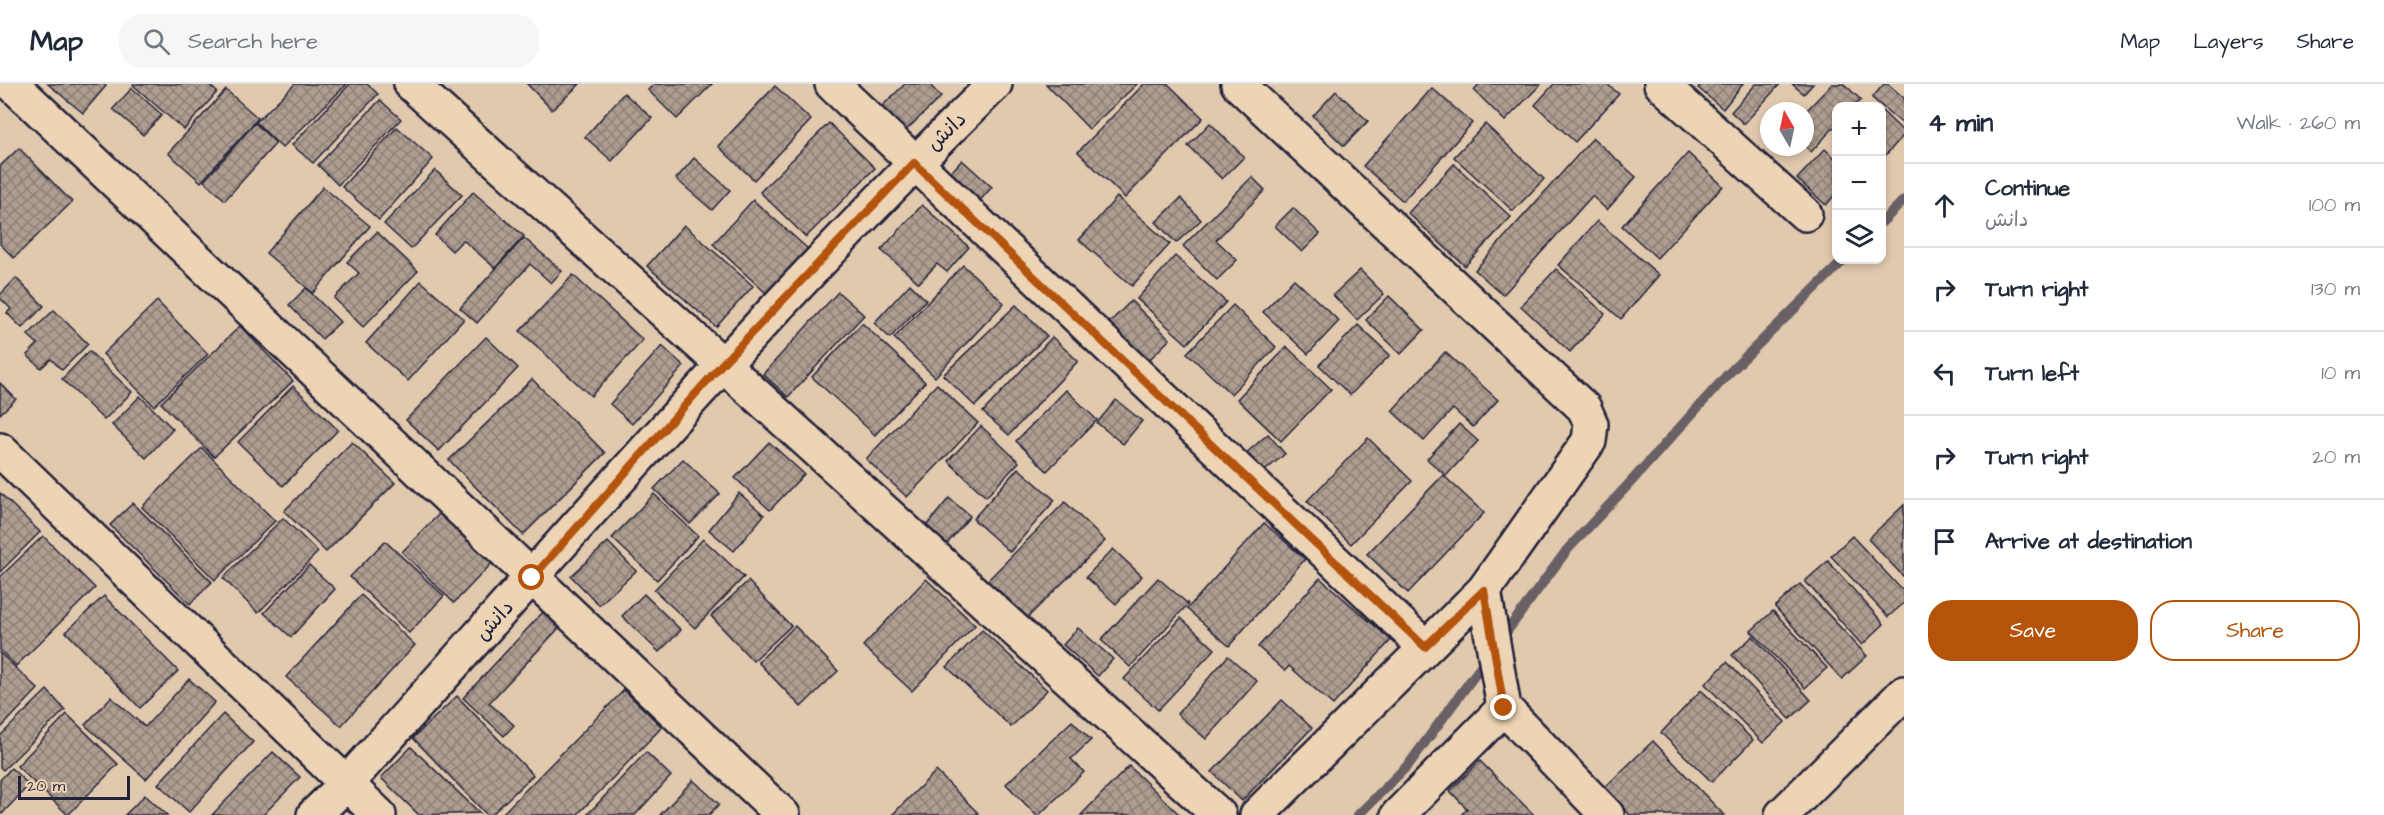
<!DOCTYPE html>
<html lang="en">
<head>
<meta charset="utf-8">
<style>
	:root { --surface:#fff; --page:#f6f6f7; --text:#1f2937; --muted:#747a83; --line:#e0e1e3; --accent:#b45309 }
	body { margin:0; font-family:"Architects Daughter","Playpen Sans Arabic",sans-serif; background:var(--page); color:var(--text) }
	.controls { position:absolute; right:18px; top:18px; display:grid; overflow:hidden; border-radius:12px; box-shadow:0 3px 9px #0003 }
	.controls button { width:54px; height:54px; display:grid; place-items:center; padding:0; border:0; border-bottom:2px solid var(--line); background:var(--surface); color:var(--text); font:30px sans-serif }
	.compass { position:absolute; left:1760px; top:18px; width:54px; height:54px; border-radius:50%; background:var(--surface); box-shadow:0 3px 9px #0003; rotate:351deg }
	.scale { position:absolute; left:18px; bottom:15px; width:112px; box-sizing:border-box; padding-left:6px; border:3px solid #22223b; border-top:0; font-size:16px; line-height:21px; white-space:nowrap; color:#22223b; -webkit-text-stroke:4px #edd4b5; paint-order:stroke }
	.stop { position:absolute; width:18px; height:18px; margin:-14px; border:4px solid #b45309; border-radius:50%; background:#fff }
	.stop.end { background:#b45309; border-color:#fff; box-shadow:0 2px 6px #0008 }
	.list { margin:0; padding:0; list-style:none }
	h2 { display:flex; justify-content:space-between; align-items:center; height:78px; margin:0; padding:0 24px; font-size:26px }
	h2 small { font-size:20px; font-weight:400; color:var(--muted) }
	.list li { display:grid; grid-template-columns:39px 1fr auto; gap:18px; align-items:center; box-sizing:border-box; height:84px; padding:0 24px; border-top:2px solid var(--line) }
	.list b { display:block; font-size:22px; white-space:nowrap }
	.list p { margin:0; font-size:20px; white-space:nowrap; color:var(--muted) }
	.list em { font-size:20px; font-style:normal; color:var(--muted) }
	.actions { display:flex; gap:12px; padding:18px 24px }
	.actions a { flex:1; padding:14px 0; border:2px solid var(--accent); border-radius:24px; text-align:center; font-size:21px; color:var(--accent) }
	.actions .main { background:var(--accent); color:#fff }
	.icon { flex:none; width:33px; height:33px; fill:none; stroke:currentColor; stroke-width:2; stroke-linecap:round; stroke-linejoin:round }
	.map { position:relative; flex:none; width:1904px; height:731px; overflow:hidden }
	header { display:flex; align-items:center; gap:36px; box-sizing:border-box; height:84px; padding:0 30px; background:var(--surface); border-bottom:2px solid var(--line) }
	header strong { font-size:28px }
	nav { display:flex; gap:33px; margin-inline-start:auto; font-size:21px }
	.search { width:420px; height:54px; background:var(--page); display:flex; align-items:center; gap:15px; box-sizing:border-box; padding:0 21px; border-radius:24px; color:var(--muted); font-size:22px }
	main { display:flex }
	aside { flex:1; background:var(--surface) }
	.map>svg:first-child { display:block }
	.lines { fill:none; stroke-linecap:round; stroke-linejoin:round }
	.stream { stroke:#696065; stroke-width:10 }
	.building { fill:url(#building-cross-hatch); stroke:#22223b; stroke-width:1.5 }
	.minor-casing { stroke:#22223b; stroke-width:38 }
	.major-casing { stroke:#22223b; stroke-width:38 }
	.minor { stroke:#edd4b5; stroke-width:33 }
	.major { stroke:#edd4b5; stroke-width:33 }
	.route { stroke:#b45309; stroke-width:8 }
	.labels { text-anchor:middle; stroke-width:5; stroke-linejoin:round; paint-order:stroke }
	.street-label { font-size:21px; fill:#22223b; stroke:#edd4b5 }
</style>
</head>
<body>
<header>
<strong>Map</strong>
<div class="search"><svg class="icon" aria-label="search" viewBox="0 0 24 24"><circle cx="10" cy="10" r="6"/><path d="M15 15l6 6"/></svg>Search here</div>
<nav><a>Map</a><a>Layers</a><a>Share</a></nav>
</header>
<main>
<div class="map">
<svg width="1904" height="731" viewBox="0 0 1904 731">
	<defs>
		<pattern id="building-cross-hatch" width="8" height="8" patternUnits="userSpaceOnUse" patternTransform="scale(1.5)"><rect width="8" height="8" fill="#ae9d90"/><path d="M0 0l8 8M0 8l8-8" fill="none" stroke="#8d8077"/></pattern>
	</defs>
	<rect width="100%" height="100%" fill="#e1c9ae"/>
	<filter id="ink" filterUnits="userSpaceOnUse"><feTurbulence type="fractalNoise" baseFrequency=".0167" numOctaves="2"/><feDisplacementMap in="SourceGraphic" scale="12" xChannelSelector="R" yChannelSelector="G"/><feConvolveMatrix kernelMatrix="1 2 1 2 8 2 1 2 1" color-interpolation-filters="sRGB"/></filter>
	<g filter="url(#ink)">
		<g class="lines">
			<g class="stream">
				<path d="M1882,138L1904,116"/>
				<path d="M1499,558L1567,466L1628,401L1728,290L1844,176"/>
				<path d="M1358,731L1409,680L1488,573"/>
			</g>
		</g>
		<g class="building">
			<path d="M48,0H103L106,2L83,29Z"/>
			<path d="M134,0H208L217,8L184,46L133,1Z"/>
			<path d="M295,0H347L282,64L256,38Z"/>
			<path d="M350,0H367L378,10L313,79L292,61Z"/>
			<path d="M527,0H580L552,26Z"/>
			<path d="M654,0H712L677,35L648,6Z"/>
			<path d="M905,0H929L941,13L902,50L878,26Z"/>
			<path d="M1046,0H1137L1089,45Z"/>
			<path d="M1144,0H1168L1203,34L1125,114L1078,68Z"/>
			<path d="M1479,0H1541L1505,37L1474,6Z"/>
			<path d="M1554,0H1607L1619,10L1575,58L1535,21Z"/>
			<path d="M1701,0H1743L1723,25L1698,4Z"/>
			<path d="M1756,0H1780L1744,40L1731,28Z"/>
			<path d="M1792,0H1813L1804,10Z"/>
			<path d="M1832,0H1844L1861,16L1854,22H1836V41L1811,68L1805,62V28Z"/>
			<path d="M1884,0H1888L1904,14V41L1872,14Z"/>
			<path d="M775,2L811,36L754,96L718,62Z"/>
			<path d="M132,4L162,31L143,51L113,25Z"/>
			<path d="M1432,4L1472,39L1403,117L1363,82Z"/>
			<path d="M226,6L258,34L201,98L168,69Z"/>
			<path d="M1336,7L1368,37L1344,62L1313,32Z"/>
			<path d="M624,9L652,34L612,77L585,53Z"/>
			<path d="M380,16L401,35L338,101L318,81Z"/>
			<path d="M1882,27L1904,48V51L1882,75Z"/>
			<path d="M255,39L276,59L225,116L204,97Z"/>
			<path d="M829,39L875,84L806,153L760,108Z"/>
			<path d="M1210,39L1244,73L1222,95L1188,62Z"/>
			<path d="M1485,40L1544,95L1513,127L1454,73Z"/>
			<path d="M397,43L433,75L379,136L342,103Z"/>
			<path d="M1593,54L1636,93L1607,126L1592,112L1503,211L1475,186Z"/>
			<path d="M19,64L72,118L14,174L0,160V82Z"/>
			<path d="M1825,65L1836,75V110L1826,121L1797,95Z"/>
			<path d="M1688,69L1723,102L1657,174L1622,142Z"/>
			<path d="M694,74L730,106L712,126L676,95Z"/>
			<path d="M962,76L992,103L976,121L946,94Z"/>
			<path d="M1454,80L1511,133L1465,182L1408,129Z"/>
			<path d="M435,86L462,111L411,165L384,140Z"/>
			<path d="M1252,93L1265,106L1216,156L1237,176L1217,196L1183,162Z"/>
			<path d="M323,103L370,142L313,209L266,169Z"/>
			<path d="M473,108L524,152L495,184L463,156L452,167L435,151Z"/>
			<path d="M1117,113L1170,160L1132,202L1079,156Z"/>
			<path d="M1181,114L1201,136L1176,159L1156,138Z"/>
			<path d="M753,116L808,165L767,210L713,160Z"/>
			<path d="M922,121L969,163L947,188L937,180L919,199L881,166Z"/>
			<path d="M1293,124L1320,150L1302,168L1275,142Z"/>
			<path d="M1597,137L1659,191L1621,235L1558,181Z"/>
			<path d="M684,141L753,202L716,243L647,182Z"/>
			<path d="M377,148L418,187L363,243L334,214L359,189L347,178Z"/>
			<path d="M524,154L562,187L551,199L530,180L477,239L460,224Z"/>
			<path d="M1175,172L1226,218L1187,260L1137,215Z"/>
			<path d="M963,181L1004,219L935,293L894,254Z"/>
			<path d="M1556,185L1605,230L1570,268L1521,222Z"/>
			<path d="M1360,186L1384,210L1357,236L1333,211Z"/>
			<path d="M573,191L643,256L591,312L520,247Z"/>
			<path d="M16,194L44,222L22,244L7,229L11,225L0,214V211Z"/>
			<path d="M1294,195L1339,237L1308,270L1263,228Z"/>
			<path d="M421,197L464,235L408,297L366,259Z"/>
			<path d="M910,200L926,216L890,254L874,239Z"/>
			<path d="M306,204L340,238L322,255L289,221Z"/>
			<path d="M838,208L864,231L788,313L763,290Z"/>
			<path d="M1389,212L1424,246L1401,270L1366,236Z"/>
			<path d="M157,217L208,270L154,322L103,270Z"/>
			<path d="M1131,217L1170,255L1143,282L1104,244Z"/>
			<path d="M1016,221L1047,252L975,322L943,291Z"/>
			<path d="M1233,221L1276,263L1231,310L1187,269Z"/>
			<path d="M54,226L88,260L62,286L51,275L41,284L27,271L38,260L28,251Z"/>
			<path d="M862,239L925,298L875,351L812,293Z"/>
			<path d="M1358,241L1390,271L1350,311L1319,281Z"/>
			<path d="M240,242L293,297L214,373L161,319Z"/>
			<path d="M486,253L518,284L439,367L406,336Z"/>
			<path d="M1052,253L1078,277L1009,351L983,328Z"/>
			<path d="M662,262L684,282L632,340L610,320Z"/>
			<path d="M1287,263L1331,305L1281,357L1237,315Z"/>
			<path d="M89,267L132,308L104,336L62,295Z"/>
			<path d="M1445,268L1498,316L1473,343L1453,325L1424,357L1392,327Z"/>
			<path d="M532,295L605,369L523,451L449,376Z"/>
			<path d="M0,299L16,315L0,330Z"/>
			<path d="M937,300L978,339L907,413L866,375Z"/>
			<path d="M293,302L338,346L283,402L238,358Z"/>
			<path d="M1066,306L1097,336L1047,387L1016,357Z"/>
			<path d="M140,312L173,345L146,374L112,341Z"/>
			<path d="M1116,316L1142,337L1123,360L1097,339Z"/>
			<path d="M1459,340L1478,357L1446,392L1427,375Z"/>
			<path d="M981,342L1019,378L986,413L948,377Z"/>
			<path d="M1268,350L1285,370L1261,390L1244,371Z"/>
			<path d="M1368,354L1412,397L1351,460L1307,417Z"/>
			<path d="M352,358L395,399L326,468L284,427Z"/>
			<path d="M769,358L804,390L770,426L735,394Z"/>
			<path d="M202,364L275,437L215,496L142,423Z"/>
			<path d="M683,375L720,410L690,440L654,405Z"/>
			<path d="M1018,384L1055,416L1010,468L973,435Z"/>
			<path d="M1443,391L1484,429L1408,509L1367,470Z"/>
			<path d="M0,409L40,448L0,488Z"/>
			<path d="M739,409L764,431L734,467L709,446Z"/>
			<path d="M654,410L698,452L657,496L612,454Z"/>
			<path d="M949,414L970,432L947,460L926,442Z"/>
			<path d="M1065,418L1105,457L1026,535L987,497Z"/>
			<path d="M133,419L212,498L190,520L110,441Z"/>
			<path d="M1904,421V493L1868,455Z"/>
			<path d="M441,428L493,478L454,519L402,468Z"/>
			<path d="M283,434L318,468L258,529L223,494Z"/>
			<path d="M1264,439L1305,475L1229,562L1187,525Z"/>
			<path d="M43,452L95,504L16,582L0,566V493Z"/>
			<path d="M1852,452L1904,508V519L1888,533L1831,472Z"/>
			<path d="M703,455L744,493L695,544L654,506Z"/>
			<path d="M385,457L444,512L409,549L350,493Z"/>
			<path d="M608,458L636,487L599,521L571,492Z"/>
			<path d="M1113,465L1142,492L1116,520L1086,493Z"/>
			<path d="M1828,477L1884,540L1862,561L1805,497Z"/>
			<path d="M309,481L335,505L291,553L264,529Z"/>
			<path d="M1158,494L1188,520L1130,583L1101,556Z"/>
			<path d="M1320,494L1391,556L1333,621L1289,582L1285,587L1258,563Z"/>
			<path d="M926,495L975,541L912,607L863,562Z"/>
			<path d="M748,497L791,542L753,577L711,532Z"/>
			<path d="M1800,500L1867,572L1842,595L1775,523Z"/>
			<path d="M644,510L681,546L659,568L622,532Z"/>
			<path d="M361,511L415,561L341,642L286,593Z"/>
			<path d="M104,512L178,587L140,624L66,548Z"/>
			<path d="M1773,527L1827,584L1805,604L1751,547Z"/>
			<path d="M543,528L559,544L489,619L514,641L504,652L463,614Z"/>
			<path d="M1181,534L1215,565L1158,626L1124,595Z"/>
			<path d="M795,542L838,587L801,623L758,578Z"/>
			<path d="M1078,544L1113,575L1098,592L1063,561Z"/>
			<path d="M982,546L1047,606L1011,643L947,583Z"/>
			<path d="M1753,552L1811,616L1790,635L1732,571Z"/>
			<path d="M0,569L38,605L0,645Z"/>
			<path d="M1228,572L1257,597L1206,655L1177,630Z"/>
			<path d="M1727,578L1785,638L1763,659L1705,600Z"/>
			<path d="M189,595L215,618L146,695L85,641L111,613L145,643Z"/>
			<path d="M47,606L65,626L3,686L0,683V652Z"/>
			<path d="M624,606L662,643L577,731H501Z"/>
			<path d="M1701,606L1753,656L1712,698L1661,649Z"/>
			<path d="M457,612L533,691L491,731H487L413,654Z"/>
			<path d="M1282,616L1312,644L1242,717L1212,688Z"/>
			<path d="M67,630L118,680L68,731L17,682Z"/>
			<path d="M223,630L253,658L189,728L158,700Z"/>
			<path d="M1072,637L1091,656L1071,675L1084,688L1039,731H1036L1006,700Z"/>
			<path d="M1653,657L1724,731H1630L1604,704Z"/>
			<path d="M411,663L480,729L419,731L381,694Z"/>
			<path d="M273,668L300,693L263,731H212Z"/>
			<path d="M646,668L671,692L635,731H587Z"/>
			<path d="M1480,677L1534,731H1461L1467,725L1450,707Z"/>
			<path d="M1129,682L1180,731H1081Z"/>
			<path d="M11,684L29,701L2,730L0,728V696Z"/>
			<path d="M936,687L978,729L976,731H892Z"/>
			<path d="M693,696L719,720L709,731H660Z"/>
			<path d="M145,711L167,731H125Z"/>
		</g>
		<g class="lines">
			<defs>
				<g id="minor">
					<path d="M12,0L783,731"/>
					<path d="M411,0L722,280L1219,731"/>
					<path d="M832,0L1425,563"/>
					<path d="M1238,0L1584,324L1591,340L1589,357L1484,506L1257,731"/>
					<path d="M1661,0L1805,130"/>
					<path d="M0,366L379,731"/>
					<path d="M1484,506L1504,624L1607,731"/>
					<path d="M1398,731L1504,624"/>
					<path d="M1782,731L1904,609"/>
				</g>
				<path id="major" d="M314,731L346,700C559,464 767,222 995,0"/>
			</defs>
			<use href="#minor" class="minor-casing"/>
			<use href="#major" class="major-casing"/>
			<use href="#minor" class="minor"/>
			<use href="#major" class="major"/>
		</g>
	</g>
	<g class="lines" filter="url(#ink)">
		<path class="route" d="M532,494L722,280L914,79L1425,563L1484,506L1504,624"/>
	</g>
	<g class="labels">
		<g class="street-label">
			<text transform="translate(946 47) rotate(-44)" y="7">دانش</text>
			<text transform="translate(494 536) rotate(-48)" y="7">دانش</text>
		</g>
	</g>
</svg>
<div class="controls">
<button>+</button>
<button>−</button>
<button><svg class="icon" aria-label="layers" viewBox="0 0 24 24"><path d="M12 4l9 5-9 5-9-5zM3 14l9 5 9-5"/></svg></button>
</div>
<svg class="compass" viewBox="-18 -18 36 36"><path d="M0-13l5 13h-10z" fill="#e53935"/><path d="M0 13l5-13h-10z" fill="#747a83"/></svg>
<div class="scale">20 m</div>
<div class="stop" style="left:532px;top:494px"></div>
<div class="stop end" style="left:1504px;top:624px"></div>
</div>
<aside>
<h2>4 min<small>Walk · 260 m</small></h2>
<ul class="list">
<li><svg class="icon" aria-label="ahead" viewBox="0 0 24 24"><path d="M12 20V5M6 11l6-6 6 6"/></svg><div><b>Continue</b><p>دانش</p></div><em>100 m</em></li>
<li><svg class="icon" aria-label="right" viewBox="0 0 24 24"><path d="M7 20v-9h11M14 6l5 5-5 5"/></svg><div><b>Turn right</b></div><em>130 m</em></li>
<li><svg class="icon" aria-label="left" viewBox="0 0 24 24"><path d="M17 20v-9H6M10 6l-5 5 5 5"/></svg><div><b>Turn left</b></div><em>10 m</em></li>
<li><svg class="icon" aria-label="right" viewBox="0 0 24 24"><path d="M7 20v-9h11M14 6l5 5-5 5"/></svg><div><b>Turn right</b></div><em>20 m</em></li>
<li><svg class="icon" aria-label="arrive" viewBox="0 0 24 24"><path d="M6 21V4h12l-3 4 3 4H6"/></svg><div><b>Arrive at destination</b></div></li>
</ul>
<div class="actions"><a class="main">Save</a><a>Share</a></div>
</aside>
</main>
</body>
</html>
